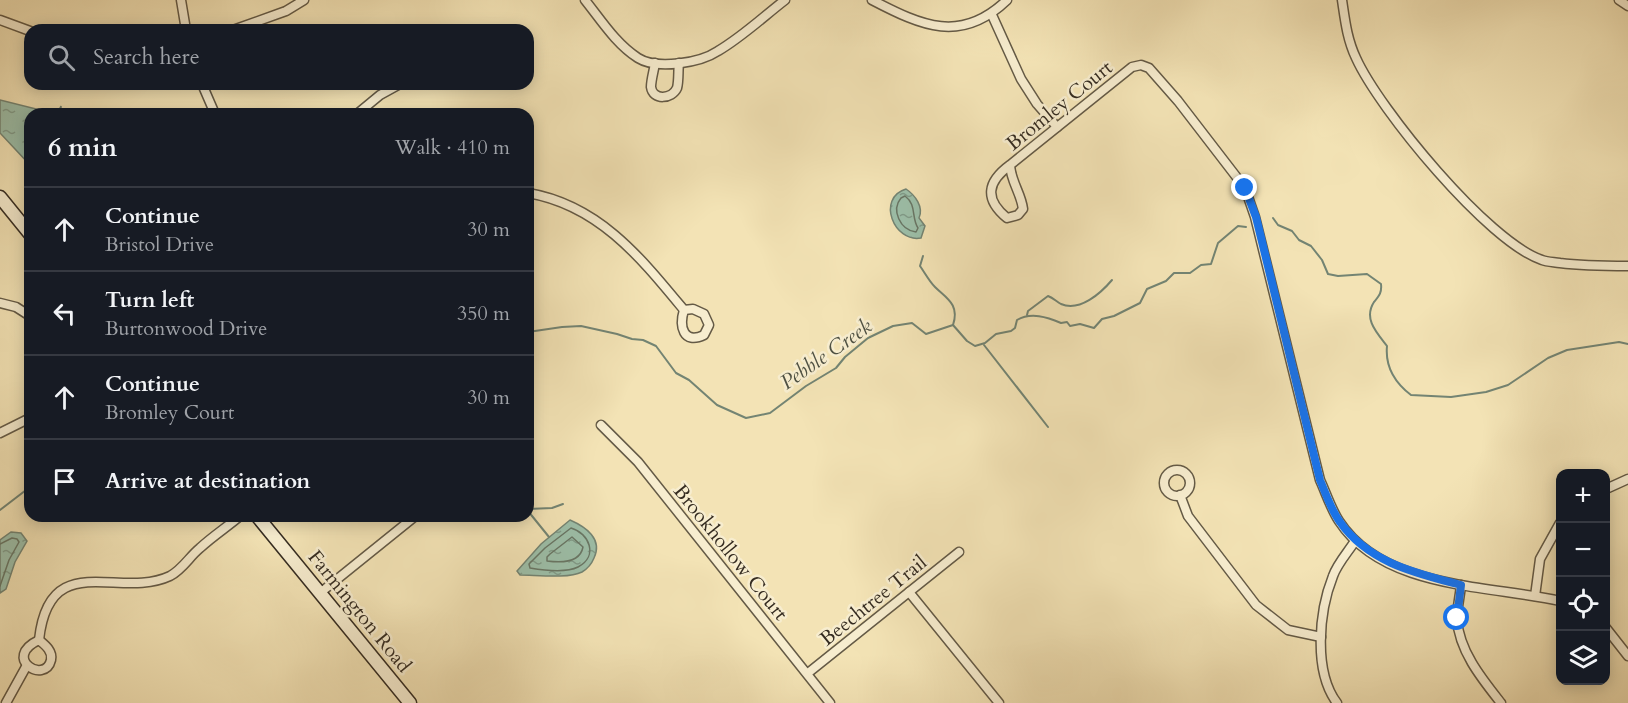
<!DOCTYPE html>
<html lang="en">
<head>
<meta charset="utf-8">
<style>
	:root { --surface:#171b24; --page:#20242c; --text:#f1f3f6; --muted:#9ea1a6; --line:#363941 }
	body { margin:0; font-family:Cardo,serif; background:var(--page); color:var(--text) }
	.controls { position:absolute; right:18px; bottom:18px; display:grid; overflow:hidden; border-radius:12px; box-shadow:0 3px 15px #0003 }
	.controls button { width:54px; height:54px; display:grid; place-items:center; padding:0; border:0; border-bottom:2px solid var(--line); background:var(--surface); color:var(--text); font:30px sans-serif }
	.stop { position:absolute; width:18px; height:18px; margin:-14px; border:4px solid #1a73e8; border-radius:50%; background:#fff }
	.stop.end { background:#1a73e8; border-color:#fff; box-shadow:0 2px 6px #0008 }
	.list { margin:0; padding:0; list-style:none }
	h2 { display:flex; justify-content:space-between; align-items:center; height:78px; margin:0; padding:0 24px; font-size:26px }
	h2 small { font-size:20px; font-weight:400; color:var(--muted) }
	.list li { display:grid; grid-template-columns:39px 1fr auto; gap:18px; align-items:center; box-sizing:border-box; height:84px; padding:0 24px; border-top:2px solid var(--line) }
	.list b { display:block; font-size:22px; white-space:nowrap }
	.list p { margin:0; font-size:20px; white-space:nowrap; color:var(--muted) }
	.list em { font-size:20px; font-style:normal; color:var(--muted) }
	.icon { flex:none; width:33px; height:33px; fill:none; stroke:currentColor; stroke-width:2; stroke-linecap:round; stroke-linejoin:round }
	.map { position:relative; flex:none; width:1628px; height:703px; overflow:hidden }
	.search { position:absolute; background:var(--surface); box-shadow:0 3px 15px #0003; left:24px; top:24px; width:510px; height:66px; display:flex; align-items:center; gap:15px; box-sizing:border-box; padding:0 21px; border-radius:18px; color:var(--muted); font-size:22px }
	.panel { position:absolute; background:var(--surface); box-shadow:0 3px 15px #0003; left:24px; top:108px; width:510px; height:414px; border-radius:18px }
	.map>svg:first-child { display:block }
	.water { fill:url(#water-ripples); stroke:#738473; stroke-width:1.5 }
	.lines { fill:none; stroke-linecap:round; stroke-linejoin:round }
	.shore { stroke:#687665; stroke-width:1.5 }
	.stream { stroke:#738473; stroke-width:2 }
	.street-casing { stroke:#645a46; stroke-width:11 }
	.secondary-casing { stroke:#352c21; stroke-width:15 }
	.street { stroke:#f7edcf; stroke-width:8 }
	.secondary { stroke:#f7edcf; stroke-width:12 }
	.route { stroke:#1a73e8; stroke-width:8 }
	.labels { text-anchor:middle; stroke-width:5; stroke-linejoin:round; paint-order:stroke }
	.street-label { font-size:20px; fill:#352c21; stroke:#f7edcf }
	.water-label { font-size:21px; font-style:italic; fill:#4f5143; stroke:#f7edcf }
</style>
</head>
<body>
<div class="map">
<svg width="1628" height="703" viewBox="0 0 1628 703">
	<defs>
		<pattern id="water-ripples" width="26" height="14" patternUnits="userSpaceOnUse" patternTransform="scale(1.5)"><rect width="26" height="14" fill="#9cbfa9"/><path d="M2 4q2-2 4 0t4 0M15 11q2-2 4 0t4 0" fill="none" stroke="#809b89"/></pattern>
	</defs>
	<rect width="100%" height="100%" fill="#f3e3b5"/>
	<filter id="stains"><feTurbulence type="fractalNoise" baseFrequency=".00333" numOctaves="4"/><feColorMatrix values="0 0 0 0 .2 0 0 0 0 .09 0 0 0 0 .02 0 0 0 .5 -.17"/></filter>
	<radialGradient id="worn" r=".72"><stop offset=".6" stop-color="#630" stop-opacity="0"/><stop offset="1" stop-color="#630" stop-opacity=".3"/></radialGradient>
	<g class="water">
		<path d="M0,100L52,113L58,112L61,106V114H30V165L0,133Z"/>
		<path d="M906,189C915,195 924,207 919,218L925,226L921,238C894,243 876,198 906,189Z"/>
		<path d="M570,520C586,527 603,539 594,558C592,563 587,569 582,572C568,579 536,575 520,575L517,571L541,544Z"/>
		<path d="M11,532L21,533L27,541L15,562L6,589L0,593V540Z"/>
	</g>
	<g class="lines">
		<g class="shore">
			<path d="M905,196C917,205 911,217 918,228L916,232C900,230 891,210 901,198Z"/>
			<path d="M571,528C589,533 599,556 578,567C566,573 542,570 530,568L529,564L545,548Z"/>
			<path d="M572,537L583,547C580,563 562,563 547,561V557L550,554Z"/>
			<path d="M0,544L12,538L17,539L19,542L9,560L0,586"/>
		</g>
		<g class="stream">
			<path d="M1273,218L1278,225L1292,231L1299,240L1311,246L1322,260L1328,274L1338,276L1367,274L1381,284C1382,293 1379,296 1374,302C1363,319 1377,333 1387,346C1385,367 1394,382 1411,395L1451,397L1486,392L1508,385L1548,358L1567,350L1619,342L1628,344"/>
			<path d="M923,256L920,266C925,273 929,281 935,287C946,298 960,304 953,325"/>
			<path d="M1027,315L1028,311L1048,296C1053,298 1056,301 1061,304C1080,312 1101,293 1112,280"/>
			<path d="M953,325L967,341L975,346L985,343L996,334L1011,331L1015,328L1017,320C1031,312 1047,317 1061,323L1067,322L1070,326L1080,324L1094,328L1102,319L1114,316L1140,303L1147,289L1166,281L1174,273H1190L1201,265L1211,264L1218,243L1238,226L1246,227"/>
			<path d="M528,332L562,327L581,326L617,334L632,339L643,340L656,346L676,373L689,380L717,405L746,418L770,413L806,386L836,368L845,357L868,338L893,326L912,323L926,334L953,325"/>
			<path d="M984,345L1048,427"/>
			<path d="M528,509L552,508L563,504"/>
			<path d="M0,510L30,487"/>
			<path d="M528,511L549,537"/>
		</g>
		<defs>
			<g id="street">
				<path d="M181,0L186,30"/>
				<path d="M585,0C601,20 616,44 638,58C657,70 700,63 718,51C742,37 763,17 785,0"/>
				<path d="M872,0C922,26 961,44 1007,0"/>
				<path d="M1342,0C1345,20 1347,39 1356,58C1379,109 1488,242 1542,260C1547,262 1554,262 1560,263C1583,266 1605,266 1628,266"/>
				<path d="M1619,0L1628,6"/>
				<path d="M992,15L1021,79L1037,104L1057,127"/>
				<path d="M0,20L30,31"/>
				<path d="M233,30L286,11L304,0"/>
				<path d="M655,63C654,70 651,80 651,87C653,101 672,99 677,88C679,81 678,70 679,63"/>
				<path d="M202,84L215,114"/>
				<path d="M357,114L380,95L400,84"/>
				<path d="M1010,165C987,182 984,199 1007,218L1018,215L1023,209C1021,193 1011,182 1010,165L1132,67L1141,65L1149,68L1178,101L1245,188L1255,217L1320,480C1326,493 1331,509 1339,521C1384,590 1490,585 1560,601"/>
				<path d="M528,193C599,205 641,258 684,310"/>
				<path d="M0,303L16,307L30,316"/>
				<path d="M693,309L704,314L709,325L704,335C683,345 679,326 684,310Z"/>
				<path d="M601,425L638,462L830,703"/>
				<path d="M0,433L30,418"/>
				<circle cx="1177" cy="483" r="13"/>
				<path d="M1606,489L1628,479"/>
				<path d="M1180,495L1188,516L1256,605L1288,630L1321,637"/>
				<path d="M1461,585C1460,596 1457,608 1457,619C1459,651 1482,679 1501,703"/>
				<path d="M909,592L999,703"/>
				<path d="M320,593L413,518"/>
				<path d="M1535,596L1540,559L1560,523"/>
				<path d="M1606,628L1628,656"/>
				<path d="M39,640C49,547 119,600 170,576C183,569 189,557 200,548C213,536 227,527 240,516"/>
				<path d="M39,640C45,645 53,651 51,660C45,685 1,658 39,640Z"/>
				<path d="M808,673L959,552"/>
				<path d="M6,703L27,665"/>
				<path d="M1337,703C1313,671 1319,611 1333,576C1337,564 1348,552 1355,541"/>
			</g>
			<g id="secondary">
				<path d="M0,197L30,234"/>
				<path d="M257,516L410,703"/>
			</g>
		</defs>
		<use href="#street" class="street-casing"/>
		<use href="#secondary" class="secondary-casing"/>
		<use href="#street" class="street"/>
		<use href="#secondary" class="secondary"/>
	</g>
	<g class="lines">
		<path class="route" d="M1245,188L1256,217L1320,480C1326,494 1331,510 1340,522C1369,563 1416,573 1461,585L1457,618"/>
	</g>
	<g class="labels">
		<g class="street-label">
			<text transform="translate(1059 105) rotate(-39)" y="7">Bromley Court</text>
			<text transform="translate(731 552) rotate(51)" y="7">Brookhollow Court</text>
			<text transform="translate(873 600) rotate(-39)" y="7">Beechtree Trail</text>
			<text transform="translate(360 611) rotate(51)" y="7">Farmington Road</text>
		</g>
		<g class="water-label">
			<text transform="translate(826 354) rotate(-35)" y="7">Pebble Creek</text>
		</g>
	</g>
	<rect width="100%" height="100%" filter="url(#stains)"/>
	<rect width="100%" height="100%" fill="url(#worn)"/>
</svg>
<div class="controls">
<button>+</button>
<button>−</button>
<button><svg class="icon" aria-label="locate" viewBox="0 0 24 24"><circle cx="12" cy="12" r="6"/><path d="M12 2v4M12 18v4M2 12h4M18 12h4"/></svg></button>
<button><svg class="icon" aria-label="layers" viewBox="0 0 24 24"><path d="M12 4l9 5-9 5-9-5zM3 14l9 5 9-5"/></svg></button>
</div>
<div class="stop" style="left:1457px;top:618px"></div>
<div class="stop end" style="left:1245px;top:188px"></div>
<div class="search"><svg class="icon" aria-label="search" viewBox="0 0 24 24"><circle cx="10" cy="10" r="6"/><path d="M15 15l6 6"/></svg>Search here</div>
<section class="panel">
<h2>6 min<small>Walk · 410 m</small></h2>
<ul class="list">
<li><svg class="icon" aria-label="ahead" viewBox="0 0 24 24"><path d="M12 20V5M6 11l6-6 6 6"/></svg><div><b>Continue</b><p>Bristol Drive</p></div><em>30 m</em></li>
<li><svg class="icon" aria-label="left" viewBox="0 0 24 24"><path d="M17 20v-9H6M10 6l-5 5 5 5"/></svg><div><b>Turn left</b><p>Burtonwood Drive</p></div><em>350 m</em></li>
<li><svg class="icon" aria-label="ahead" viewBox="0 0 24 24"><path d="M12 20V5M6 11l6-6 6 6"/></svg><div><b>Continue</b><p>Bromley Court</p></div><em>30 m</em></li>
<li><svg class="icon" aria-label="arrive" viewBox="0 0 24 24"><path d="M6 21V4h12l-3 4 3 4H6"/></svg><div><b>Arrive at destination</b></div></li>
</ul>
</section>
</div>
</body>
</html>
